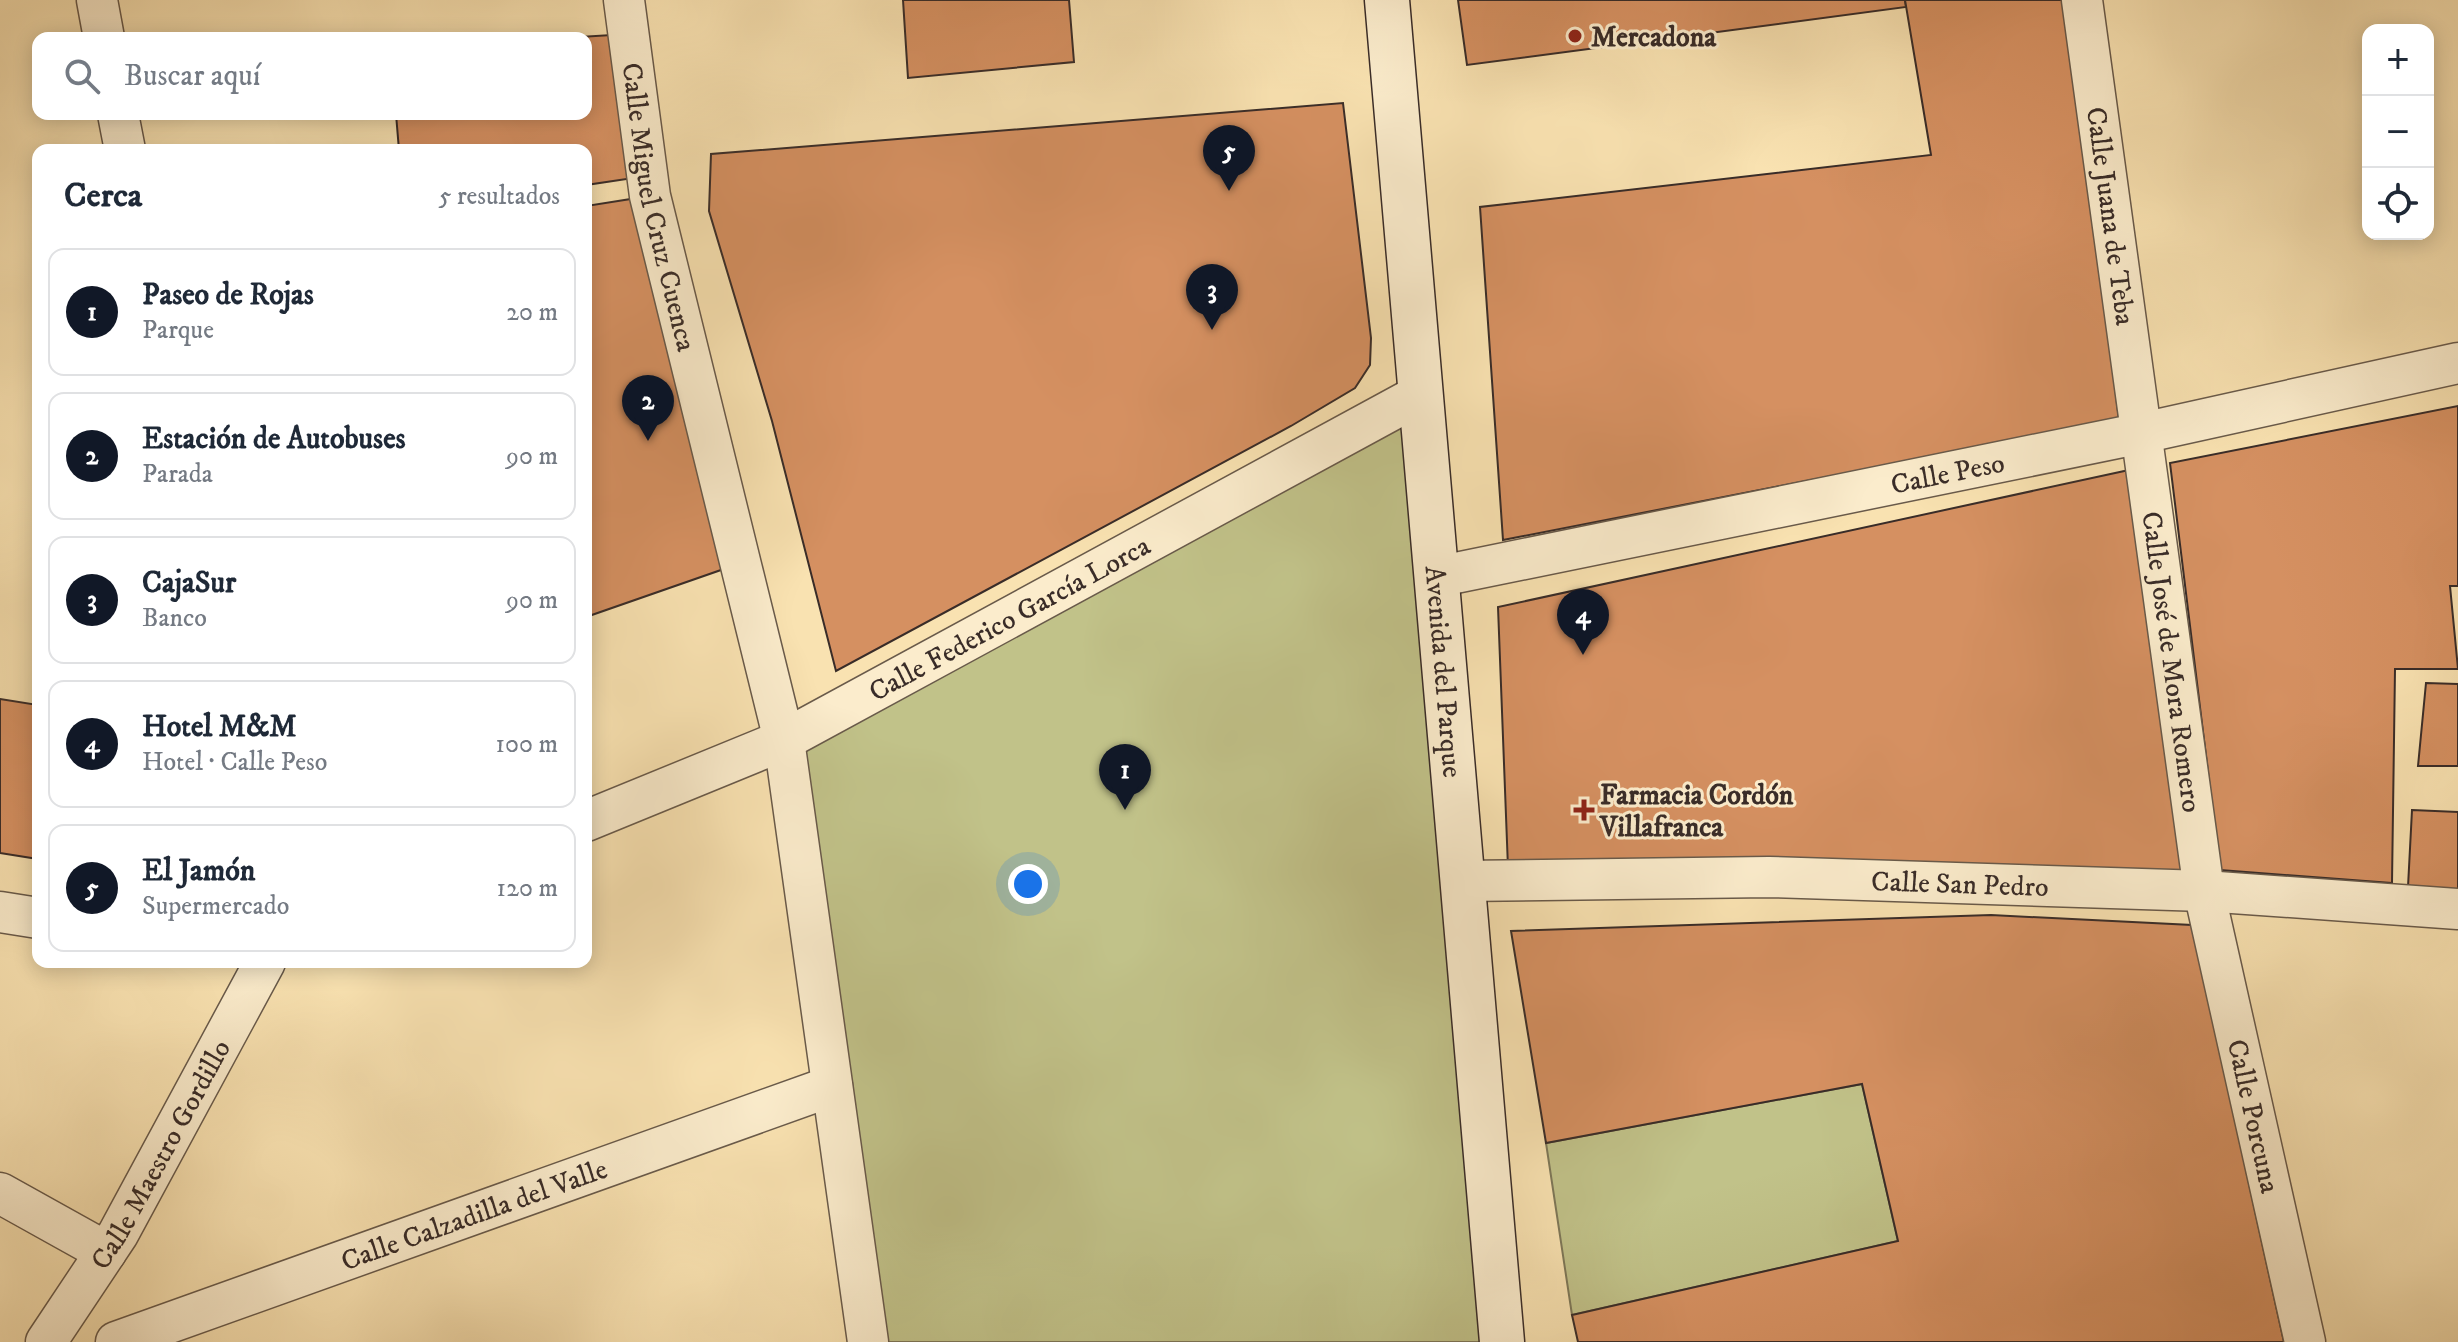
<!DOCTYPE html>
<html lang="es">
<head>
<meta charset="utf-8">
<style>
	:root { --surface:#fff; --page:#f2f2f3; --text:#1f2937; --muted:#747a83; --line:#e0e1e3; --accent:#111827 }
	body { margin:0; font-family:"IM FELL DW Pica",serif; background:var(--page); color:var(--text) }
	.controls { position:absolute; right:24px; top:24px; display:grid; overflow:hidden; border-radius:16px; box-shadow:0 4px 20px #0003 }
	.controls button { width:72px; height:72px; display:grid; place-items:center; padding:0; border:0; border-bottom:2px solid var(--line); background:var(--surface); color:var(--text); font:40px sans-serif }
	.you { position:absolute; left:1028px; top:884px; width:28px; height:28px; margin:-20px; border:6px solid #fff; border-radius:50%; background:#1a73e8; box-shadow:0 0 0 12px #1a73e833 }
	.badge { display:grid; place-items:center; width:52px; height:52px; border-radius:50%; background:var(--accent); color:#fff; font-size:26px; font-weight:700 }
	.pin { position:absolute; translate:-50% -66px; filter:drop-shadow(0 2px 4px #0008) }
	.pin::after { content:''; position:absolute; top:42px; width:28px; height:24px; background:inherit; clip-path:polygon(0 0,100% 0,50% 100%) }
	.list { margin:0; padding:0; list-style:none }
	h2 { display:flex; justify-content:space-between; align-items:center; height:104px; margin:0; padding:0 32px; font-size:34px }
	h2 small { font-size:26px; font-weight:400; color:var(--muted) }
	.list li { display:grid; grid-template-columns:52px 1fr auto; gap:24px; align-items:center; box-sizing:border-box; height:128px; margin:0 16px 16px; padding:0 16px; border:2px solid var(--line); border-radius:16px }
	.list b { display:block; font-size:30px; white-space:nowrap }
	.list p { margin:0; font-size:26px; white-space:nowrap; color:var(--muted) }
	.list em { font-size:26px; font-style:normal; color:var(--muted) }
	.icon { flex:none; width:44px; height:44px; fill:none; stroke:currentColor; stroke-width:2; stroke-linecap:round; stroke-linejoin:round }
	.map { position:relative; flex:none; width:2458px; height:1342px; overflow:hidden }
	.search { position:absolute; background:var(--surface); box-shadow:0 4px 20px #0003; left:32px; top:32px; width:560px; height:88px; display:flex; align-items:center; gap:20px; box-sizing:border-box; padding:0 28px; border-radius:16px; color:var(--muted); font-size:30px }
	.panel { position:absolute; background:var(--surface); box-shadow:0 4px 20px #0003; left:32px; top:144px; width:560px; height:824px; border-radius:16px }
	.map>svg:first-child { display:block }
	.green { fill:#c1c289; stroke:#7d7758; stroke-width:2 }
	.building { fill:#d59061; stroke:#392c28; stroke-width:2 }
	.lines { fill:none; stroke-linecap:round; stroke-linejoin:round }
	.street-casing { stroke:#695a4a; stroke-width:43 }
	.secondary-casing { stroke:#392c28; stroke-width:47 }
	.street { stroke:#fbeccc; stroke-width:40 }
	.secondary { stroke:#fbeccc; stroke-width:44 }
	.poi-dot { fill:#8f2418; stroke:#fbeccc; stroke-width:3 }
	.labels { text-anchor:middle; stroke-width:6; stroke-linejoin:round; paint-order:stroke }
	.poi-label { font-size:28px; font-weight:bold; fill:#392c28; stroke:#fbeccc; text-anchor:start }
	.street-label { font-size:28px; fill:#392c28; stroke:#fbeccc }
</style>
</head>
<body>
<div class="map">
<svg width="2458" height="1342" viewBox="0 0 2458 1342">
	<rect width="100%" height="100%" fill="#f9e2b1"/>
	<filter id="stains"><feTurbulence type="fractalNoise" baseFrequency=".0025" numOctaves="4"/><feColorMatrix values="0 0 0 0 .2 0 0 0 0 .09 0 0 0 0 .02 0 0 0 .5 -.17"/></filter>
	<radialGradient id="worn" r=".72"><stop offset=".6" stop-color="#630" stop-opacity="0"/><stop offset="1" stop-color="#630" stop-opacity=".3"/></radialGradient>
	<g class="green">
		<path d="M1421,394L1502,1342H868L784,740Z"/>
		<path d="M1862,1084L1898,1241L1572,1315L1546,1143Z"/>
	</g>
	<g class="building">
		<path d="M903,0H1069L1074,62L908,78Z"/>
		<path d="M1458,0H1905L1906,7L1467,65Z"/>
		<path d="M1905,0H2068L2119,420L1503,540L1480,207L1931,155Z"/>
		<path d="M628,34L647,176L586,185V150H399L396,114H586V38H563Z"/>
		<path d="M1343,103L1371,338L1370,365L1355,388L1291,426L836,671L772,421L709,211L711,154Z"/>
		<path d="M650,196L741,563L586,617V206Z"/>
		<path d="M2458,406V586H2450L2458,669H2395L2392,883L2220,870L2170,463Z"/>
		<path d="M2129,470L2186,878L1508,868L1498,607Z"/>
		<path d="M2426,683L2458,684V766H2418Z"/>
		<path d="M0,699L38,705V859L0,853Z"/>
		<path d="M2412,810L2458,812V909L2407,906Z"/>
		<path d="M1991,915L2192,925L2284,1342H1578L1572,1315L1898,1241L1862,1084L1546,1143L1511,931Z"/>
	</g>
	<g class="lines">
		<defs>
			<g id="street">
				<path d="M97,0L104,38"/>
				<path id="s1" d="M624,0L650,196L784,740L868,1342"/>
				<path id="s2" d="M2082,0L2204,891L2305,1342"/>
				<path d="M118,114L125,150"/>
				<path id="s3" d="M1436,577L2142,433L2458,363"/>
				<path id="s4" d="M586,821L784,740L1421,394"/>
				<path id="s5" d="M1462,881L1769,877L2204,891L2458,909"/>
				<path d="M0,912L38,918"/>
				<path d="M0,1193L106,1252"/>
				<path id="s6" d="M46,1342L118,1234L265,962"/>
				<path id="s7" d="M116,1342L832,1086"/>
			</g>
			<g id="secondary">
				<path id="s8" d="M1387,0L1502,1342"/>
			</g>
		</defs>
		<use href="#street" class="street-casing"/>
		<use href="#secondary" class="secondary-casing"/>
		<use href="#street" class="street"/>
		<use href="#secondary" class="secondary"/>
	</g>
	<g class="poi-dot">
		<circle cx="1575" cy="36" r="8"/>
		<path d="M1580 798h8v8h8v8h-8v8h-8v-8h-8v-8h8z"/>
	</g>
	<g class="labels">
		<g class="poi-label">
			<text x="1591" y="46">Mercadona</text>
			<text x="1600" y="804">Farmacia Cordón<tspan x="1600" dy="32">Villafranca</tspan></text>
		</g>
		<g class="street-label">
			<text dy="10" stroke="none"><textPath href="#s1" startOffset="210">Calle Miguel Cruz Cuenca</textPath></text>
			<text dy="10" stroke="none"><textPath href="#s2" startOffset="218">Calle Juana de Teba</textPath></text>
			<text dy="10" stroke="none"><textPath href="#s3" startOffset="522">Calle Peso</textPath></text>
			<text dy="10" stroke="none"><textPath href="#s4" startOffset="470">Calle Federico García Lorca</textPath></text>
			<text dy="10" stroke="none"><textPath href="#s2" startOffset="668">Calle José de Mora Romero</textPath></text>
			<text dy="10" stroke="none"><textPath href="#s8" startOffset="674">Avenida del Parque</textPath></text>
			<text dy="10" stroke="none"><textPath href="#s5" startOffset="498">Calle San Pedro</textPath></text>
			<text dy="10" stroke="none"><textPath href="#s2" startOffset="1130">Calle Porcuna</textPath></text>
			<text dy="10" stroke="none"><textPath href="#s6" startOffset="220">Calle Maestro Gordillo</textPath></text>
			<text dy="10" stroke="none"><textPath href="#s7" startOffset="380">Calle Calzadilla del Valle</textPath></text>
		</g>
	</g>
	<rect width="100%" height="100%" filter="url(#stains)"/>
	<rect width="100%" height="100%" fill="url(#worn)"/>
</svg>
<div class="controls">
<button>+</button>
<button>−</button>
<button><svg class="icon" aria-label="locate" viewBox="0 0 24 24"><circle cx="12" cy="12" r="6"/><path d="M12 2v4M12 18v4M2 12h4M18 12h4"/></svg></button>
</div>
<div class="you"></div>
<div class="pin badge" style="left:1125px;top:810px">1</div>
<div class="pin badge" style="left:648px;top:441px">2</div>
<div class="pin badge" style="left:1212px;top:330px">3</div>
<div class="pin badge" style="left:1583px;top:655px">4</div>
<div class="pin badge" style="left:1229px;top:191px">5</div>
<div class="search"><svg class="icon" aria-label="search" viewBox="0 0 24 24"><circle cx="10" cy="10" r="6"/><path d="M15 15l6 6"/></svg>Buscar aquí</div>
<section class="panel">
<h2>Cerca<small>5 resultados</small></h2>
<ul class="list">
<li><span class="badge">1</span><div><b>Paseo de Rojas</b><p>Parque</p></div><em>20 m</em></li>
<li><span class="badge">2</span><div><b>Estación de Autobuses</b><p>Parada</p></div><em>90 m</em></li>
<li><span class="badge">3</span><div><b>CajaSur</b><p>Banco</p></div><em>90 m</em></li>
<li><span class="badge">4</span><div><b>Hotel M&amp;M</b><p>Hotel · Calle Peso</p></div><em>100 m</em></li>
<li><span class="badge">5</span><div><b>El Jamón</b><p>Supermercado</p></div><em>120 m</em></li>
</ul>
</section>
</div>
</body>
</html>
